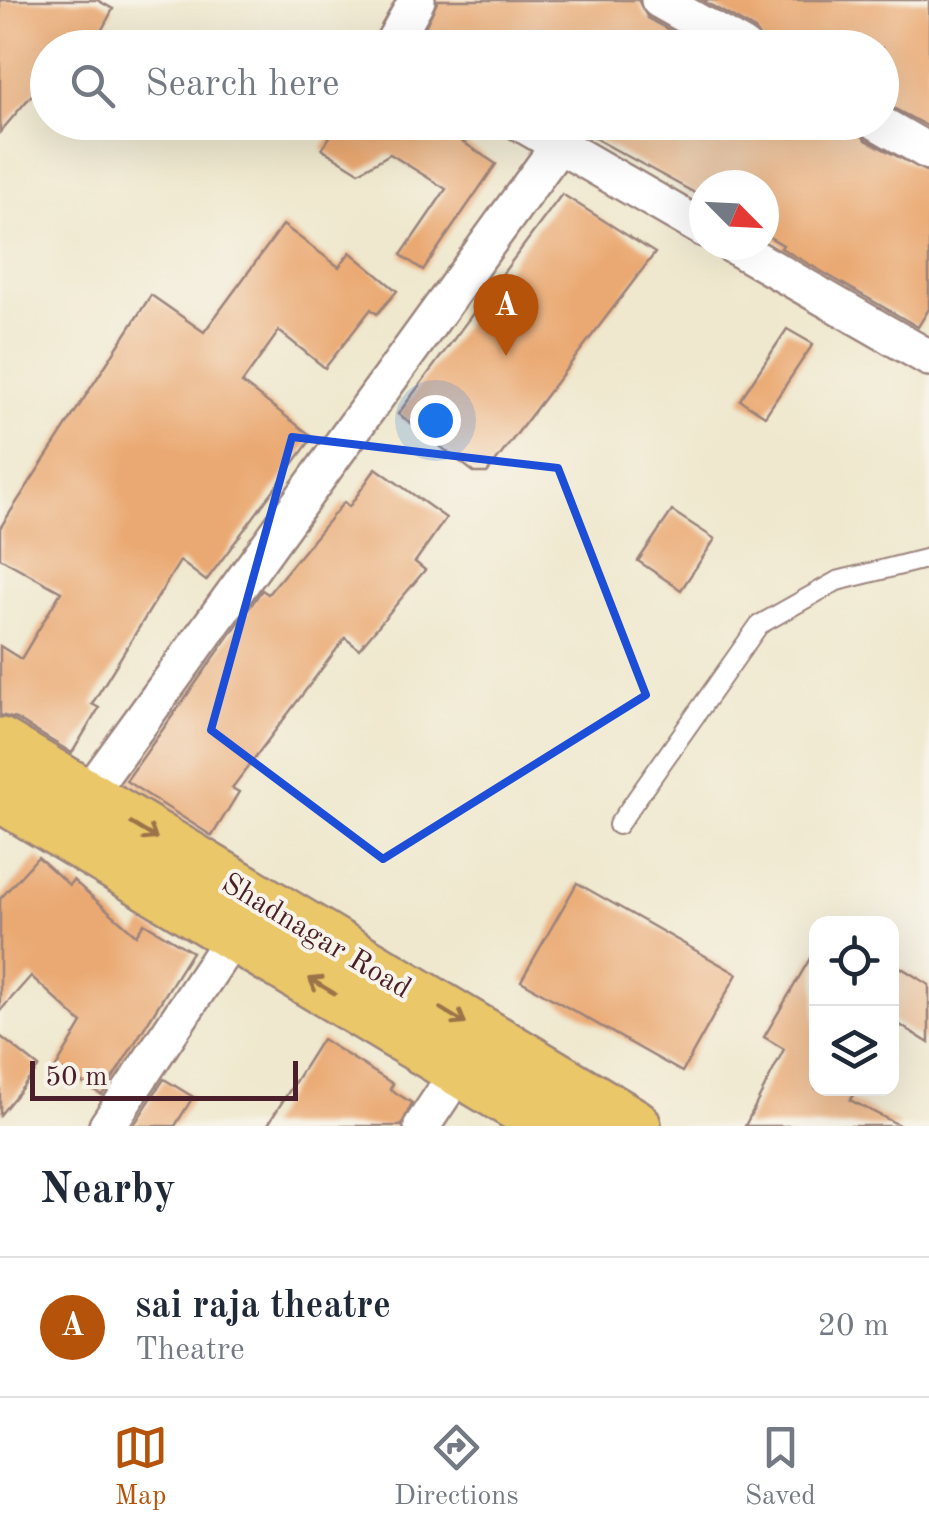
<!DOCTYPE html>
<html lang="en">
<head>
<meta charset="utf-8">
<style>
	:root { --surface:#fff; --page:#f2f2f3; --text:#1f2937; --muted:#747a83; --line:#e0e1e3; --accent:#b45309 }
	body { margin:0; font-family:"Old Standard TT",serif; background:var(--page); color:var(--text) }
	.controls { position:absolute; right:30px; bottom:30px; display:grid; overflow:hidden; border-radius:20px; box-shadow:0 10px 40px #0002 }
	.controls button { width:90px; height:90px; display:grid; place-items:center; padding:0; border:0; border-bottom:2px solid var(--line); background:var(--surface); color:var(--text); font:50px sans-serif }
	.compass { position:absolute; left:689px; top:170px; width:90px; height:90px; border-radius:50%; background:var(--surface); box-shadow:0 10px 40px #0002; rotate:114deg }
	.scale { position:absolute; left:30px; bottom:25px; width:268px; box-sizing:border-box; padding-left:10px; border:5px solid #4a1f2b; border-top:0; font-size:28px; line-height:35px; white-space:nowrap; color:#4a1f2b; -webkit-text-stroke:8px #f7f3e8; paint-order:stroke }
	.you { position:absolute; left:435px; top:420px; width:35px; height:35px; margin:-25px; border:8px solid #fff; border-radius:50%; background:#1a73e8; box-shadow:0 0 0 15px #1a73e833 }
	.badge { display:grid; place-items:center; width:65px; height:65px; border-radius:50%; background:var(--accent); color:#fff; font-size:32px; font-weight:700 }
	.pin { position:absolute; translate:-50% -82px; filter:drop-shadow(0 2px 5px #0008) }
	.pin::after { content:''; position:absolute; top:52px; width:35px; height:30px; background:inherit; clip-path:polygon(0 0,100% 0,50% 100%) }
	.list { margin:0; padding:0; list-style:none }
	h2 { display:flex; justify-content:space-between; align-items:center; height:130px; margin:0; padding:0 40px; font-size:42px }
	h2 small { font-size:32px; font-weight:400; color:var(--muted) }
	.list li { display:grid; grid-template-columns:65px 1fr auto; gap:30px; align-items:center; box-sizing:border-box; height:140px; padding:0 40px; border-top:2px solid var(--line) }
	.list b { display:block; font-size:38px; white-space:nowrap }
	.list p { margin:0; font-size:32px; white-space:nowrap; color:var(--muted) }
	.list em { font-size:32px; font-style:normal; color:var(--muted) }
	.icon { flex:none; width:55px; height:55px; fill:none; stroke:currentColor; stroke-width:2; stroke-linecap:round; stroke-linejoin:round }
	.map { position:relative; flex:none; width:929px; height:1126px; overflow:hidden }
	.search { position:absolute; background:var(--surface); box-shadow:0 10px 40px #0002; left:30px; right:30px; top:30px; height:110px; display:flex; align-items:center; gap:25px; box-sizing:border-box; padding:0 35px; border-radius:55px; color:var(--muted); font-size:38px }
	.sheet { height:270px; background:var(--surface) }
	nav { display:flex; justify-content:space-around; align-items:center; box-sizing:border-box; height:140px; border-top:2px solid var(--line); background:var(--surface); font-size:28px; color:var(--muted) }
	nav a { display:grid; justify-items:center; gap:5px }
	nav .on { color:var(--accent) }
	.map>svg:first-child { display:block }
	.building { fill:#eaa972 }
	.lines { fill:none; stroke-linecap:round; stroke-linejoin:round }
	.lane-casing { stroke:#9c847c; stroke-width:22 }
	.street-casing { stroke:#9c847c; stroke-width:40 }
	.primary-casing { stroke:#9c847c; stroke-width:60 }
	.lane { stroke:#fff; stroke-width:18 }
	.street { stroke:#fff; stroke-width:35 }
	.primary { stroke:#eac769; stroke-width:55 }
	.oneway { stroke:#9a734a }
	.marked { fill:none; stroke:#1d4ed8; stroke-width:8; stroke-linejoin:round }
	.labels { text-anchor:middle; stroke-width:8; stroke-linejoin:round; paint-order:stroke }
	.street-label { font-size:30px; fill:#4a1f2b; stroke:#f7f3e8 }
</style>
</head>
<body>
<div class="map">
<svg width="929" height="1126" viewBox="0 0 929 1126">
	<rect width="100%" height="100%" fill="#f7f3e8"/>
	<filter id="ink" filterUnits="userSpaceOnUse"><feTurbulence type="fractalNoise" baseFrequency=".01" numOctaves="2"/><feDisplacementMap in="SourceGraphic" scale="20" xChannelSelector="R" yChannelSelector="G"/><feConvolveMatrix kernelMatrix="1 2 1 2 8 2 1 2 1" color-interpolation-filters="sRGB"/></filter>
	<filter id="wash" filterUnits="userSpaceOnUse"><feTurbulence type="fractalNoise" baseFrequency=".0048" numOctaves="4" result="noise"/><feDisplacementMap in="SourceGraphic" scale="40" xChannelSelector="R" yChannelSelector="G"/><feGaussianBlur stdDeviation="2.25" result="paint"/><feColorMatrix in="noise" values="0 0 0 0 0 0 0 0 0 0 0 0 0 0 0 0 0 1.4 0 .05"/><feComposite in="paint" operator="in"/></filter>
	<g filter="url(#wash)">
		<rect width="100%" height="100%" fill="#efe8ce"/>
		<g id="blocks">
			<g class="building">
				<path d="M0,0H97L113,9L92,48H48V76L0,132Z"/>
				<path d="M438,0H638L648,18L700,48H415Z"/>
				<path d="M702,0H929V127L882,102V48H765L755,30Z"/>
				<path d="M339,122H433L496,164L423,270L401,255L446,189L390,154L359,172L322,149Z"/>
				<path d="M565,122H849L866,140L929,173V309L918,327L781,248L783,245L764,234V185H704V198Z"/>
				<path d="M562,194L655,253L487,473H475L398,414Z"/>
				<path d="M283,225L339,267L350,252L397,291L377,314L371,309L325,368L279,331L242,383L313,437L206,581L180,561L92,704L99,708L72,753L16,719L0,715V646L21,659L61,592L0,558V528L151,295L204,332Z"/>
				<path d="M787,329L813,344L765,416L740,400Z"/>
				<path d="M376,468L446,518L415,562L425,570L359,649L345,638L232,788L239,792L212,836L126,781L262,590L268,594L344,502L349,507Z"/>
				<path d="M672,511L715,539L681,590L638,561Z"/>
				<path d="M38,857L69,885L73,880L136,935L144,923L192,952L102,1095L56,1067L82,1023L31,976L0,1011V899Z"/>
				<path d="M577,883L737,974L682,1072L521,981Z"/>
				<path d="M816,948V1088H857L850,1100L901,1126H745L784,1049L764,1037Z"/>
				<path d="M892,962L929,985V1043L892,1020Z"/>
				<path d="M0,1036L39,1067L0,1115Z"/>
				<path d="M322,1039L393,1084L390,1089L412,1103L401,1126H267Z"/>
				<path d="M164,1079L193,1097L175,1126H133Z"/>
			</g>
		</g>
	</g>
	<g filter="url(#ink)">
		<use href="#blocks" fill-opacity="0" stroke="#9c847c" stroke-width="2.5"/>
		<g class="lines">
			<defs>
				<path id="lane" d="M618,825L759,625L837,581L929,558"/>
				<g id="street">
					<path d="M659,0L744,48"/>
					<path d="M390,48L417,0"/>
					<path d="M519,122L704,229"/>
					<path d="M877,122L929,152"/>
					<path d="M732,245L929,358"/>
					<path d="M86,797L559,145"/>
					<path d="M107,1126L235,934"/>
					<path d="M422,1126L460,1069"/>
				</g>
				<g id="primary">
					<path d="M0,746L633,1126"/>
					<path d="M0,793L556,1126"/>
				</g>
			</defs>
			<use href="#lane" class="lane-casing"/>
			<use href="#street" class="street-casing"/>
			<use href="#primary" class="primary-casing"/>
			<use href="#lane" class="lane"/>
			<use href="#street" class="street"/>
			<use href="#primary" class="primary"/>
		</g>
		<defs><path id="oneway-shaft" d="M-6 0H5M1.5-3L5.5 0L1.5 3" fill="none" stroke-width="1.6" stroke-linecap="round" stroke-linejoin="round" transform="scale(2.5)"/></defs>
		<g class="oneway">
			<use href="#oneway-shaft" transform="translate(144 831) rotate(31)"/>
			<use href="#oneway-shaft" transform="translate(322 986) rotate(-149)"/>
			<use href="#oneway-shaft" transform="translate(453 1016) rotate(31)"/>
		</g>
	</g>
	<path class="marked" d="M292,437L558,468L646,695L383,859L211,730Z"/>
	<g class="labels">
		<g class="street-label">
			<text transform="translate(317 935) rotate(31)" y="10">Shadnagar Road</text>
		</g>
	</g>
</svg>
<div class="controls">
<button><svg class="icon" aria-label="locate" viewBox="0 0 24 24"><circle cx="12" cy="12" r="6"/><path d="M12 2v4M12 18v4M2 12h4M18 12h4"/></svg></button>
<button><svg class="icon" aria-label="layers" viewBox="0 0 24 24"><path d="M12 4l9 5-9 5-9-5zM3 14l9 5 9-5"/></svg></button>
</div>
<svg class="compass" viewBox="-18 -18 36 36"><path d="M0-13l5 13h-10z" fill="#e53935"/><path d="M0 13l5-13h-10z" fill="#747a83"/></svg>
<div class="scale">50 m</div>
<div class="you"></div>
<div class="pin badge" style="left:506px;top:356px">A</div>
<div class="search"><svg class="icon" aria-label="search" viewBox="0 0 24 24"><circle cx="10" cy="10" r="6"/><path d="M15 15l6 6"/></svg>Search here</div>
</div>
<section class="sheet">
<h2>Nearby<small></small></h2>
<ul class="list">
<li><span class="badge">A</span><div><b>sai raja theatre</b><p>Theatre</p></div><em>20 m</em></li>
</ul>
</section>
<nav>
<a class="on"><svg class="icon" aria-label="map" viewBox="0 0 24 24"><path d="M3 6l6-2 6 2 6-2v14l-6 2-6-2-6 2zM9 4v14M15 6v14"/></svg>Map</a>
<a><svg class="icon" aria-label="directions" viewBox="0 0 24 24"><path d="M12 3l9 9-9 9-9-9zM9 14v-3h6M13 9l2 2-2 2"/></svg>Directions</a>
<a><svg class="icon" aria-label="saved" viewBox="0 0 24 24"><path d="M7 4h10v16l-5-4-5 4z"/></svg>Saved</a>
</nav>
</body>
</html>
